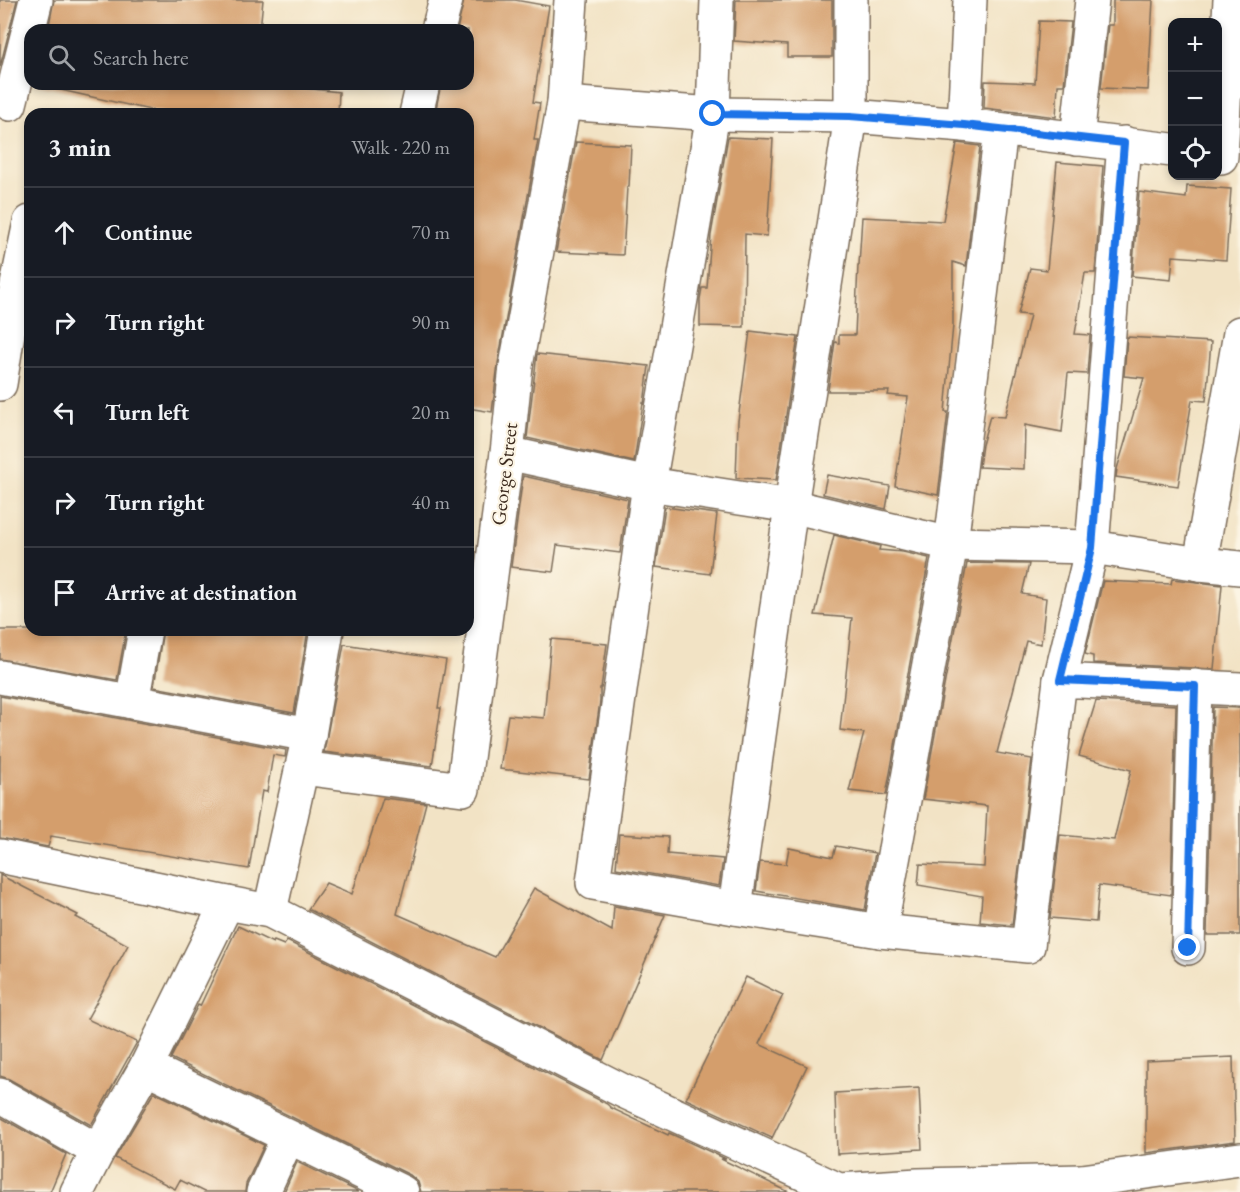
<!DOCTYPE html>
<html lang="en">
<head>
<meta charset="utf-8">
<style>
	:root { --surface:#171b24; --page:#20242c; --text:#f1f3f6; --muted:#9ea1a6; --line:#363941 }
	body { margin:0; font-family:"EB Garamond",serif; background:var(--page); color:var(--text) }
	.controls { position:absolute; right:18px; top:18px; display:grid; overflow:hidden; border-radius:12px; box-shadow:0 3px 9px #0003 }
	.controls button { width:54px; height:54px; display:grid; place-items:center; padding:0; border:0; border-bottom:2px solid var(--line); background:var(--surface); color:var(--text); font:30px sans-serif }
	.stop { position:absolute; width:18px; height:18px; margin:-14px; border:4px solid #1a73e8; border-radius:50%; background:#fff }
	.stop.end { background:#1a73e8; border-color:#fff; box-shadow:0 2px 6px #0008 }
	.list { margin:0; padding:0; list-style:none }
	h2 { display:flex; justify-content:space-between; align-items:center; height:78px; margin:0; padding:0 24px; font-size:26px }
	h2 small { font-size:20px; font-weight:400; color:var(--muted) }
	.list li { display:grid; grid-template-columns:39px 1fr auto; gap:18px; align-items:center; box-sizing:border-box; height:90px; padding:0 24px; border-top:2px solid var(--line) }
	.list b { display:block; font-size:22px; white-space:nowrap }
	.list em { font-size:20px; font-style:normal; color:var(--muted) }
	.icon { flex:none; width:33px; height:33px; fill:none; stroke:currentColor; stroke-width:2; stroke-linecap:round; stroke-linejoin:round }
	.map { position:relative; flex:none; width:1240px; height:1192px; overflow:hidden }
	.search { position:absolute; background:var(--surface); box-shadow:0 3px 9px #0003; left:24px; top:24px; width:450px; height:66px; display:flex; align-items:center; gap:15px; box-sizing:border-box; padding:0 21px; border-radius:18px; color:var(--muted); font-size:22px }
	.panel { position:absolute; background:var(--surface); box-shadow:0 3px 9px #0003; left:24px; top:108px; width:450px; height:528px; border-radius:18px }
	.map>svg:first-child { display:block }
	.building { fill:#d49e6c }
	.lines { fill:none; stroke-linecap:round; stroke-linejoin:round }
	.minor-casing { stroke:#7b6b58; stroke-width:36 }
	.tertiary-casing { stroke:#7b6b58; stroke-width:36 }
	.minor { stroke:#fff; stroke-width:33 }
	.tertiary { stroke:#fff; stroke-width:33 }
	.route { stroke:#1a73e8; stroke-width:8 }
	.labels { text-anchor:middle; stroke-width:4.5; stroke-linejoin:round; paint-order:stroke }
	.street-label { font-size:20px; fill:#3b2a1e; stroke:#fcf5e5 }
</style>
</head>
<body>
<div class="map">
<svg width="1240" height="1192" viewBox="0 0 1240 1192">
	<rect width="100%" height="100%" fill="#fcf5e5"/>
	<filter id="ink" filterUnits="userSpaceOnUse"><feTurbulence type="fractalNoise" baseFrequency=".0167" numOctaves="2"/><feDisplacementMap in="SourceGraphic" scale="12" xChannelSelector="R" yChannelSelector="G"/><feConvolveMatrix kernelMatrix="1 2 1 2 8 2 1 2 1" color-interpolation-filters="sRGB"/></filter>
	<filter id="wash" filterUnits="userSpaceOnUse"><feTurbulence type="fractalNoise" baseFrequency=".008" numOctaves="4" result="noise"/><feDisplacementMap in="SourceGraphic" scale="24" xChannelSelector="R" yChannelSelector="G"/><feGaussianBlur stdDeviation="1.35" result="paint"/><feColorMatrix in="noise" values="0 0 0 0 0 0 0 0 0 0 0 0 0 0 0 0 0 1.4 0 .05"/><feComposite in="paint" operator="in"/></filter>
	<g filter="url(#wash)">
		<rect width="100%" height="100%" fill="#f2e3c5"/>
		<g id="blocks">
			<g class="building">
				<path d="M0,0H17L0,67Z"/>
				<path d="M54,0H263L260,30H48Z"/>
				<path d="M464,0H515L549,6L533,102L540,103L534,140H538L498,363L492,412L468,408V114H435L441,84H468V30H457Z"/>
				<path d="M736,0H832V57H787V45L734,41Z"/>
				<path d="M1113,0H1153L1148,90L1101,88L1108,25H1113Z"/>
				<path d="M1039,21L1071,22L1064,85H1058L1056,117L984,108L985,81L1035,83Z"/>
				<path d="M34,84H268L339,92L338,114H168Z"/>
				<path d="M728,137L773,139L767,236L745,234L744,327L700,326V299L702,288H707L711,235Z"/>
				<path d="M576,142L631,145L629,187H627L623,255L556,252Z"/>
				<path d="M957,143L980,146L966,266L953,262V325L945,412H948L938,495L895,486L908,397L888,395L889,391H828L835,342L839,343V335H855L858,265H859L862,217L943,221Z"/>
				<path d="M1057,162L1103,166L1095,273H1085L1075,334L1090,335L1087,374L1068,373L1062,432L1025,425L1024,469L979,467L982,445L990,416L1005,417L1030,315L1018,314L1030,268L1047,270Z"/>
				<path d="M1187,186L1231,189L1226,260L1173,256L1171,280L1132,276L1139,192L1186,198Z"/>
				<path d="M750,331L798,337L776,480L736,478L738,421Z"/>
				<path d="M1127,337L1211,342L1206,401L1192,400L1178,486L1116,477L1117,469L1144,378L1124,376Z"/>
				<path d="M537,354L649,366L646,388L644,404L643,403L634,462L527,438Z"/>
				<path d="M827,475L890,486L886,509L823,494Z"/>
				<path d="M523,476L628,499L620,553L557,545L553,572L511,567Z"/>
				<path d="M665,507L717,514L710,574L656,567Z"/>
				<path d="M834,535L880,546L879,550L903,552L929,558L886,795L849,791L864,733L840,730L852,618L815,615Z"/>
				<path d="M967,563L1029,564L1022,594L1046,598L1041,644L1026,641L997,753L1032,759L1012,925L980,922L982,896L918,885L920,864L984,867L987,806L923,799Z"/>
				<path d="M1172,579L1222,585L1214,669L1093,663V656L1085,654L1103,581L1171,584Z"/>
				<path d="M0,630H126L117,680L0,659Z"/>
				<path d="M163,630H308L294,713L154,687Z"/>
				<path d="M551,639L607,644L601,688H600V701L589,779L500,769L508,715L544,718Z"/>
				<path d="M344,644L446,660L438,708H441L432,766L324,752Z"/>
				<path d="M0,696L286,750L285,757L273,755L267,792L262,791L249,869L51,836L48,847L0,838Z"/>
				<path d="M1096,701L1176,705L1171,895L1099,885L1096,922L1050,918L1060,835L1114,840L1131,770L1079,756Z"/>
				<path d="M1213,707L1240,708V935H1207Z"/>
				<path d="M383,798L426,803L397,914L495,957L534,888L612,931L614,906L665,915L603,1060L308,909L326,883L352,894Z"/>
				<path d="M619,834L668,837L667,854L723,859L719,886L616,868Z"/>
				<path d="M836,846L875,853L865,910L756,891L760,862L786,864L789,848L833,857Z"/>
				<path d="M0,875L78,915L76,917L128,945L87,1019L137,1042L91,1125L9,1079L0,1076Z"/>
				<path d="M238,926L273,943L274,941L284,945L287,941L607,1104L611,1108L668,1135L669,1133L726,1159H721L789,1192H421L418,1182L410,1175L171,1058L198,1005L200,1006Z"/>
				<path d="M746,977L783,995L759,1044L807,1066L772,1138L686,1099Z"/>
				<path d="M1233,1057L1235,1141L1146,1153V1061Z"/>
				<path d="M919,1088L922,1149L837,1154L835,1093Z"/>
				<path d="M154,1092L264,1145L246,1184L245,1192H204L180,1180L175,1189L115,1158Z"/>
				<path d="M0,1117L66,1154L50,1192H0Z"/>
				<path d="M297,1162L359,1192H284Z"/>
			</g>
		</g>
	</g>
	<g filter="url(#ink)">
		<use href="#blocks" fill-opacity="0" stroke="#7b6b58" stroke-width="1.5"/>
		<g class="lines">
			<defs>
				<g id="minor">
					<path d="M717,0L713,114L649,484L593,883L735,908L880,931L1028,946L1060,680L1240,689"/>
					<path d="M438,30L446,0"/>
					<path d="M564,103L713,114L851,116L964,125L1172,150"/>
					<path d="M10,104L36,0"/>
					<path d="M416,114L423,84"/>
					<path d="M964,125L970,0"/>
					<path d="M1077,139L1092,0"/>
					<path d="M1221,157L1230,0"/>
					<path d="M0,384L11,314L30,222"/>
					<path d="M507,453L649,484L791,506L951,544L1092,547L1200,564L1240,568"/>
					<path d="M1200,564L1240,333"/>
					<path d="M0,677L309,735"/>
					<path d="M1060,680L1092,547L1124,143"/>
					<path d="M132,702L145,630"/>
					<path d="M302,768L463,789L507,453L516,366L564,103L571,0"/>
					<path d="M735,908L791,506L851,116V0"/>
					<path d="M270,911L309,735L327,630"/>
					<path d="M880,931L951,544L1001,130"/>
					<path d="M1188,948L1195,686"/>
					<path d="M146,1067L402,1192"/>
					<path d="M0,1095L98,1151"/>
					<path d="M1082,1181L1240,1159"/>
					<path d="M77,1192L98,1151L146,1067L227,903"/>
					<path d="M263,1192L288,1137"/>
				</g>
				<path id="tertiary" d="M0,856L227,903L270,911L621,1090L839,1190L918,1185L1082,1181L1087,1192"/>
			</defs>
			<use href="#minor" class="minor-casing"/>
			<use href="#tertiary" class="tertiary-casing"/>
			<use href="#minor" class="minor"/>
			<use href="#tertiary" class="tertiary"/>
		</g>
	</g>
	<g class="lines" filter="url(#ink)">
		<path class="route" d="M713,114L850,116L964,125L1124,143L1092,548L1060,680L1195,686L1188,948"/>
	</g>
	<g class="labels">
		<g class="street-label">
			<text transform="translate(504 474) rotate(-83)" y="7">George Street</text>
		</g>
	</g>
</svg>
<div class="controls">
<button>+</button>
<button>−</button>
<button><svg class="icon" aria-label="locate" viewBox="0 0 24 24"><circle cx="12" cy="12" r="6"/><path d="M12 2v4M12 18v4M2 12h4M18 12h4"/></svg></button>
</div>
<div class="stop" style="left:713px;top:114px"></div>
<div class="stop end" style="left:1188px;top:948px"></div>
<div class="search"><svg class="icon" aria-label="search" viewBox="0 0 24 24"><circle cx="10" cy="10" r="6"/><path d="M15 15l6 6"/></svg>Search here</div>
<section class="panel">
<h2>3 min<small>Walk · 220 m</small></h2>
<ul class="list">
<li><svg class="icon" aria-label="ahead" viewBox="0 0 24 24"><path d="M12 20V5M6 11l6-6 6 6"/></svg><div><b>Continue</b></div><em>70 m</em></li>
<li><svg class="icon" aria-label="right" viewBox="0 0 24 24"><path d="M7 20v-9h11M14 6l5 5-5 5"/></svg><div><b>Turn right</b></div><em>90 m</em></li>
<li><svg class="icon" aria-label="left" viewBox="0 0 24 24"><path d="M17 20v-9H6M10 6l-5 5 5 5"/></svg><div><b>Turn left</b></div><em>20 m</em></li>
<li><svg class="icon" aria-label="right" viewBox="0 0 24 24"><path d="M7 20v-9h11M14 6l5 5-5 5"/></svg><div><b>Turn right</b></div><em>40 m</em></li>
<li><svg class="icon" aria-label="arrive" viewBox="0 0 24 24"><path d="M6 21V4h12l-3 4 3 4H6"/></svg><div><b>Arrive at destination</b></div></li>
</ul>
</section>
</div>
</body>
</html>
